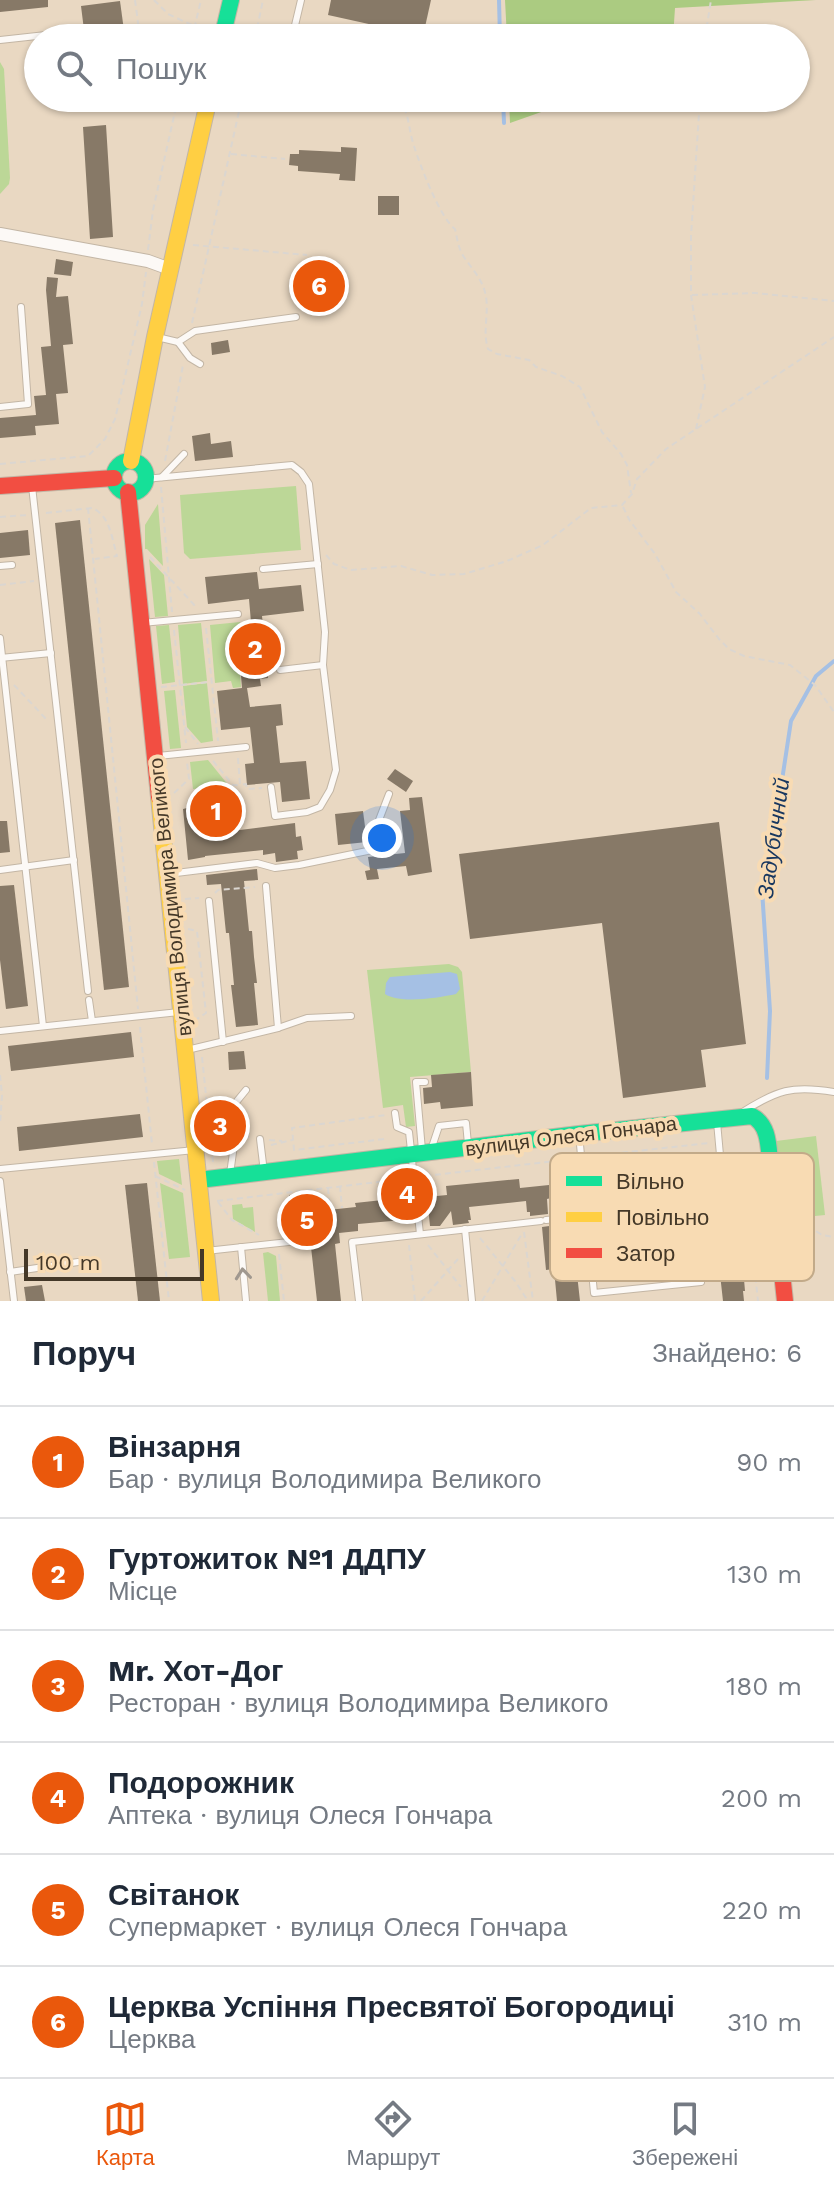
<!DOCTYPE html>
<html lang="uk">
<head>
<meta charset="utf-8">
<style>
	:root { --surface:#fff; --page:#f6f6f7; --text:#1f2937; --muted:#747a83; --line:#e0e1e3; --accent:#ea580c }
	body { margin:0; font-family:"Work Sans",sans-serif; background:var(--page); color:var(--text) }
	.scale { position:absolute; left:24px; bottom:20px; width:180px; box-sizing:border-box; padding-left:8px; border:4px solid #443828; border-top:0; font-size:22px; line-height:28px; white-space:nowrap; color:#443828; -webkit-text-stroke:6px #f8dbb3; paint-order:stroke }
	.you { position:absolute; left:382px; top:838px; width:28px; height:28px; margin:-20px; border:6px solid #fff; border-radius:50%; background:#1a73e8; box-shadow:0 0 0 12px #1a73e833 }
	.badge { display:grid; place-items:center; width:52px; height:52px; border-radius:50%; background:var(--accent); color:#fff; font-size:26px; font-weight:700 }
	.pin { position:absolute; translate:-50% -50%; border:4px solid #fff; box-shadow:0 2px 8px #0006 }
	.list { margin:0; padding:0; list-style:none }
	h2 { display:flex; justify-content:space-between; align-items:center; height:104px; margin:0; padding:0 32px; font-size:34px }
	h2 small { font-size:26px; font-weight:400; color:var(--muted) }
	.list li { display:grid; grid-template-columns:52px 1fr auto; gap:24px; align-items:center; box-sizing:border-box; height:112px; padding:0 32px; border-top:2px solid var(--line) }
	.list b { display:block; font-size:30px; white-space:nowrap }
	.list p { margin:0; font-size:26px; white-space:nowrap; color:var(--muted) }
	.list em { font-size:26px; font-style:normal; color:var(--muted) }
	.icon { flex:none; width:44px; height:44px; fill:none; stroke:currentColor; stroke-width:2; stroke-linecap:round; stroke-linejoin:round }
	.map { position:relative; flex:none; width:834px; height:1301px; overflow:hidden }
	.search { position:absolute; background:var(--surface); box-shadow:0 2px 6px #0004; left:24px; right:24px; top:24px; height:88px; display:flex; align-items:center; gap:20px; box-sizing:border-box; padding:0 28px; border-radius:44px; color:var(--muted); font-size:30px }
	.sheet { height:776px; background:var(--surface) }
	nav { display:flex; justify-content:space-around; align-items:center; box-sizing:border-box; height:112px; border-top:2px solid var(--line); background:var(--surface); font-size:22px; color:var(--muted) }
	nav a { display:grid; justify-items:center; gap:4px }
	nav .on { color:var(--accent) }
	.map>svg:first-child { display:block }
	.green { fill:#bcd797 }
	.forest { fill:#abcb81 }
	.water { fill:#a5c0e4 }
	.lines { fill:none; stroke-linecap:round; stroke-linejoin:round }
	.stream { stroke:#a5c0e4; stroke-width:4 }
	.building { fill:#877967 }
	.lane-casing { stroke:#c3b6a5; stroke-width:8 }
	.street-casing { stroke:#c3b6a5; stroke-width:14 }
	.fast-casing { stroke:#c3b6a5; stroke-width:18 }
	.slow-casing { stroke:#c3b6a5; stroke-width:18 }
	.jam-casing { stroke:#c3b6a5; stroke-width:18 }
	.path { stroke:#dbd6d0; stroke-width:2; stroke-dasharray:6 4; stroke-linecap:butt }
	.lane { stroke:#fcf9f6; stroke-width:6 }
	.street { stroke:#fcf9f6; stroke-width:12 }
	.fast { stroke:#16e098; stroke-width:16 }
	.slow { stroke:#ffcf43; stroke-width:16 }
	.jam { stroke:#f24e42; stroke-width:16 }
	.oneway { stroke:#a0988f }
	.labels { text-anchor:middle; stroke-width:8; stroke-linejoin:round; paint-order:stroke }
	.street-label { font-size:20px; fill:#443828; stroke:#f8dbb3 }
	.water-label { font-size:22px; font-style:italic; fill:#18375f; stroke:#f8dbb3 }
	.key { fill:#f8dbb3; stroke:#c2aa89; stroke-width:2 }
	.key-label { font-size:22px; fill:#443828 }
</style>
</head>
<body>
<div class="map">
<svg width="834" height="1301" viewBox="0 0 834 1301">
	<rect width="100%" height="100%" fill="#e9d8c2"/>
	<g class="green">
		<path d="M0,62L4,69L10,178L9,184L0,194Z"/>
		<path d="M296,486L301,550L190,559L184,553L180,495Z"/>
		<path d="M158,504L163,566L147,549H145V525Z"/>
		<path d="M149,559L164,575L168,616L155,617Z"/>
		<path d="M240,622L245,673L240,674L241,687L233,688L231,681L215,683L210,625Z"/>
		<path d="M201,623L207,681L183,684L178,625Z"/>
		<path d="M169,625L175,682L162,684L156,626Z"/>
		<path d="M207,683L213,741L201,743L187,727L183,686Z"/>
		<path d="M175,690L181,748L170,749L164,691Z"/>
		<path d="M208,760L229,786L193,789L190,762Z"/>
		<path d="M449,964L458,967L462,972L471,1072L410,1077L415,1126L406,1127L403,1105L383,1108L367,970Z"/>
		<path d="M816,1136L825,1215L785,1219L776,1141Z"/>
		<path d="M179,1159L182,1185L159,1174L157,1161Z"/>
		<path d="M160,1183L183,1193L190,1257L169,1259Z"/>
		<path d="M242,1204L243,1208L253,1207L255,1232L233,1219L232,1205Z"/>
		<path d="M268,1252L276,1256L280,1301H268L263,1253Z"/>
	</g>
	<g class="forest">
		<path d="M505,0H816L675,8L673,38H507Z"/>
		<path d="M509,98H581L510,123Z"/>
	</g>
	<path class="water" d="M450,972L457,974L460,989L456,994C438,998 400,1004 385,994L386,983L390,977Z"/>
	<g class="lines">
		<g class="stream">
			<path d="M499,0L500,38"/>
			<path d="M503,98L504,123"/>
			<path d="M767,1078L770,1011L762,890L774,833L791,721L816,676L834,661"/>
		</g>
	</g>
	<g class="building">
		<path d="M0,0H48V7L0,12Z"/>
		<path d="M331,0H431L423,36L328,15Z"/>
		<path d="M120,1L125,38H85L81,6Z"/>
		<path d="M106,125L113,237L90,239L83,127Z"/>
		<path d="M341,147L357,148L355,181L339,180L340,174L298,171V166L289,165L290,154H299V150L341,152Z"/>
		<rect x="378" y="196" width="21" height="19"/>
		<path d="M56,259L73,262L71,276L54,274Z"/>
		<path d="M313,261H326V268H330L332,278H334L332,301H330V307L322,313H315L308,306V301H305V294H304V278H306L308,268H312Z"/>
		<path d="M47,277L58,278L56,297L68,296L73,344L63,345L68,393L56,394L59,424L35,426L36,435L0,438V418L36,415L34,396L46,395L41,347L51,346L46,290Z"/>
		<path d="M228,340L230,352L212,355L211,343Z"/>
		<path d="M210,433L211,444L231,441L233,457L195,461L192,436Z"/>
		<path d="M80,520L129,987L104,990L55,523Z"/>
		<path d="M28,530L30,555L0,558V533Z"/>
		<path d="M257,572L259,589L301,585L304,611L262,616L268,678L260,679L261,686L247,688L250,707L281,704L283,725L276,726L280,763L306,761L310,799L282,802L280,782L247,785L245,764L254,763L250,727L221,730L217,691L242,688L241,675L247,674L241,623L251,622L249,599L208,604L205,577Z"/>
		<path d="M395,769L413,781L406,792L387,779Z"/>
		<path d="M422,797L432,872L408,876L406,866L377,869L379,879L367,880L365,871L370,870L368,857L405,853L400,811L410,810L409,798Z"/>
		<path d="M208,803V807L220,805L224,832L295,823L296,837L301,836L303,850L297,851L298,859L276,862L275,853L263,855V850L205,856V857L188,860L183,809Z"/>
		<path d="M363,811L367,842L338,845L335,814Z"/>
		<path d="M0,821H7L10,852L0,853Z"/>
		<path d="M719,822L746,1044L701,1050L706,1087L623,1098L602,923L470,939L459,854Z"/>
		<path d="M257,869L258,880L244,881L249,931H252L254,957L257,983H254L258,1025L236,1027L231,985H234L229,933H226L221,884L207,885L206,875Z"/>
		<path d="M14,885L28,1006L6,1009L0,960V886Z"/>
		<path d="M131,1032L134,1057L11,1071L8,1046Z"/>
		<path d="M244,1051L246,1069L229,1070L228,1052Z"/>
		<path d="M471,1072L473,1106L441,1109L440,1102L424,1104L423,1088L432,1087L431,1075Z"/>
		<path d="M140,1114L143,1137L19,1151L17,1127Z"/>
		<path d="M519,1179L520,1188L549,1185L551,1198L547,1199L548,1214L530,1216V1212H527L526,1201L469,1207L471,1220H468L469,1223L453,1225L451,1211L440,1226H430L427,1197L447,1195L446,1186Z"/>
		<path d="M147,1183L160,1301H138L125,1185Z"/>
		<path d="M317,1192L319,1211L356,1207L355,1203L401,1198L403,1220L358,1224V1231L339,1233L340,1243L335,1244L341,1301H317L311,1247L303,1248L302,1237L293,1236L289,1195Z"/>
		<path d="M729,1204L733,1245L741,1244L745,1291H743L744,1301H723L717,1247L710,1248L706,1207Z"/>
		<path d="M564,1224L568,1266L576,1265L580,1301H557L554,1269L546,1270L542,1227Z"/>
		<path d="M42,1285L45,1301H26L24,1287Z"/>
	</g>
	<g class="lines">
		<defs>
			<g id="lane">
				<path d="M223,33L242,38"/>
				<path d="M292,38L301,0"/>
				<path d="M0,40L55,34L56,38"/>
				<path d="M157,337L178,342L195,331L296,317"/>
				<path d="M178,342L190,358L200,364"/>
				<path d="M0,407L28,404L21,307"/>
				<path d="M162,477L184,454"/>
				<path d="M145,479L292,465L301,472L309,484L325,632L323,665L336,770L330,790L320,807L307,812L275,816L271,787"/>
				<path d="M32,486L88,991"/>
				<path d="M0,566L12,565"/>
				<path d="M263,569L318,564"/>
				<path d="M142,623L238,614"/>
				<path d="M0,638L43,1026"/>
				<path d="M0,658L51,653"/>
				<path d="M280,670L323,665"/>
				<path d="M158,756L246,747"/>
				<path d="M0,870L74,860"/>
				<path d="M168,874L257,863L275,868L299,865L382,848L379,820L389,794"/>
				<path d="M209,901L223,1042"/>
				<path d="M89,1000L92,1021"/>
				<path d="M278,1028L307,1018L351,1016"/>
				<path d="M0,1031L179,1012"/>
				<path d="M187,1050L278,1028L266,886"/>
				<path d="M395,1113L397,1127L409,1132L420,1234"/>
				<path d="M741,1113C777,1090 792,1085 834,1092"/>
				<path d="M717,1122L724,1199"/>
				<path d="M579,1134L594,1293L701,1282L692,1202L587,1213"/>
				<path d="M260,1139L264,1172"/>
				<path d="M422,1150L416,1082H425"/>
				<path d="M431,1150L439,1126L466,1123L468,1144"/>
				<path d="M0,1169L195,1150"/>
				<path d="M230,1174L235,1138V1106L237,1101L246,1090"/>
				<path d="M0,1181L14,1301"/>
				<path d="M711,1200L770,1194"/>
				<path d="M692,1202L705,1201"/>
				<path d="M546,1220L587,1216"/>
				<path d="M465,1229L472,1301"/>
				<path d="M241,1247L246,1301"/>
				<path d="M206,1251L298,1241"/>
				<path d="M10,1272L78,1262"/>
				<path d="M359,1301L352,1242L541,1221"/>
			</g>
			<path id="street" d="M0,234L148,261L170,269"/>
			<g id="fast">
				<path d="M222,38L231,0"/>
				<circle cx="130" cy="477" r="16"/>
				<path d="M199,1180L579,1134L752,1116C771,1126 768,1151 771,1170"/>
			</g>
			<g id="slow">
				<path d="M131,461L155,337L209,98"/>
				<path d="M159,797L211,1301"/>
			</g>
			<g id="jam">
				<path d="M0,486L114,478"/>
				<path d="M128,492L159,797"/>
				<path d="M771,1170L785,1301"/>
			</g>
		</defs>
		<use href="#lane" class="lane-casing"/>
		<use href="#street" class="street-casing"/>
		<use href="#fast" class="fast-casing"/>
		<use href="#slow" class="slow-casing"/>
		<use href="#jam" class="jam-casing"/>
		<g class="path">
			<path d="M135,0L140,38"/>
			<path d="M154,0L168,14L194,26"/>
			<path d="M192,38L201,0"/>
			<path d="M255,38L263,0"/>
			<path d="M705,38L711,0"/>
			<path d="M400,98C410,117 408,128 414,146C420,165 440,218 455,229C457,238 458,246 462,254C470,267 481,277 485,292C490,311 482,331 488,349L497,354L529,360L536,367L562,376L580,387L602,432L621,454L627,465L631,493"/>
			<path d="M231,154L285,159"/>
			<path d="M193,245L307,255"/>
			<path d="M148,250L153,210L178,98"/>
			<path d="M692,295L755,293L834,301"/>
			<path d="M192,323L242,98"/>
			<path d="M696,429L705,387L691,295V236L700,98"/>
			<path d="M165,461L183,365"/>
			<path d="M0,464L88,456L105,439L115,419L142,304L146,272"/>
			<path d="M161,487L172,612"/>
			<path d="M623,507L630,521L655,554L676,592L700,614L719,639L729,649L744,656L790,665L815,685L834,712"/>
			<path d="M88,508L138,1009"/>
			<path d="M46,513L92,508C110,515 112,539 117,556L95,559"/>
			<path d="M0,517L28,515"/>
			<path d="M326,555L334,564L351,570L401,566L432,575L464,574L507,561L543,545L591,508L622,505L632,494L637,479L666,449L834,337"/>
			<path d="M150,557L197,608"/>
			<path d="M0,585L34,581"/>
			<path d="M206,628L218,741"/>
			<path d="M174,630L186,743"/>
			<path d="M14,685L48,721"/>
			<path d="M161,687L210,682"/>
			<path d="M185,727L198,744"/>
			<path d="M238,758L240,785L246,784L247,789L262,788"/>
			<path d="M213,761L233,785H240"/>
			<path d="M174,793L189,779L187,762"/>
			<path d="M215,893L218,890L255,887"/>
			<path d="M185,899L199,898"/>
			<path d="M188,929L197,931L206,1013L197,1019"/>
			<path d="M140,1027L152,1144"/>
			<path d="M202,1057L213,1162"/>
			<path d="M0,1075L2,1095L0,1124"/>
			<path d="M207,1101L225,1114"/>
			<path d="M243,1126H247L248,1138H250"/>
			<path d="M384,1139L294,1150L292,1128L386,1115"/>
			<path d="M269,1140L282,1141"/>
			<path d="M271,1145L292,1140"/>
			<path d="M592,1156L709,1143"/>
			<path d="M154,1162L169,1301"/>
			<path d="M155,1176L185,1190"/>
			<path d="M425,1176L573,1159"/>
			<path d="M340,1186L342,1208"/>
			<path d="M328,1188L330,1210"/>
			<path d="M217,1201L403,1179"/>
			<path d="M218,1202L232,1220L259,1235"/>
			<path d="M748,1207L758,1301"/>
			<path d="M791,1215L822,1235L834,1237"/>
			<path d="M524,1232L533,1301"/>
			<path d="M480,1238L515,1281L528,1301"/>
			<path d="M409,1245L415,1301"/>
			<path d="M428,1245L461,1287"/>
			<path d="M279,1254L284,1301"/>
			<path d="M421,1301L458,1259"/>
			<path d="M482,1301L523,1232"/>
		</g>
		<use href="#lane" class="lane"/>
		<use href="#street" class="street"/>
		<use href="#fast" class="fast"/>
		<use href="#slow" class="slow"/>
		<use href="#jam" class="jam"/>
	</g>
	<defs><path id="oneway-chevron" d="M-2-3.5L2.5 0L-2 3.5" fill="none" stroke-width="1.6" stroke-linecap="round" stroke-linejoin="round" transform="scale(2)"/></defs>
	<use class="oneway" href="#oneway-chevron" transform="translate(243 1274) rotate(-96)"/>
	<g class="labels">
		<g class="street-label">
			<text transform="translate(170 897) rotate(-96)" y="7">вулиця Володимира Великого</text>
			<text transform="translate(571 1136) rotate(-7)" y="7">вулиця Олеся Гончара</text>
		</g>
		<g class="water-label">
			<text transform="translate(773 838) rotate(-82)" y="8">Задубичний</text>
		</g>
	</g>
	<rect x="550" y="1153" width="264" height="128" rx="12" class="key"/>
	<rect x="566" y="1176" width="36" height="10" fill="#16e098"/>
	<rect x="566" y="1212" width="36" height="10" fill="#ffcf43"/>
	<rect x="566" y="1248" width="36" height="10" fill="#f24e42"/>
	<g class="key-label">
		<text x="616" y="1189">Вільно</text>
		<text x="616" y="1225">Повільно</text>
		<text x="616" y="1261">Затор</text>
	</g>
</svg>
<div class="scale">100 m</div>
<div class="you"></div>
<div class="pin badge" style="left:216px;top:811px">1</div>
<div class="pin badge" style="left:255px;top:649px">2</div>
<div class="pin badge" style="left:220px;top:1126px">3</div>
<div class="pin badge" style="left:407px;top:1194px">4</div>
<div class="pin badge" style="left:307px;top:1220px">5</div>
<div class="pin badge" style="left:319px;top:286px">6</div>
<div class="search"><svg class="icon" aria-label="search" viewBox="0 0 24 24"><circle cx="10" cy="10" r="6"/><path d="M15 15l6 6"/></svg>Пошук</div>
</div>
<section class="sheet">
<h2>Поруч<small>Знайдено: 6</small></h2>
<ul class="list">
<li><span class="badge">1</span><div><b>Вінзарня</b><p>Бар · вулиця Володимира Великого</p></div><em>90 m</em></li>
<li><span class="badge">2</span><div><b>Гуртожиток №1 ДДПУ</b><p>Місце</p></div><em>130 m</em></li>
<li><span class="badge">3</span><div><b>Mr. Хот-Дог</b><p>Ресторан · вулиця Володимира Великого</p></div><em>180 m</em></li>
<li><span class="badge">4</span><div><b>Подорожник</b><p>Аптека · вулиця Олеся Гончара</p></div><em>200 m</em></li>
<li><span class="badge">5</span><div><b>Світанок</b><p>Супермаркет · вулиця Олеся Гончара</p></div><em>220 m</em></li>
<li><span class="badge">6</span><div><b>Церква Успіння Пресвятої Богородиці</b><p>Церква</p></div><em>310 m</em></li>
</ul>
</section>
<nav>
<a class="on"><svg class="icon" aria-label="map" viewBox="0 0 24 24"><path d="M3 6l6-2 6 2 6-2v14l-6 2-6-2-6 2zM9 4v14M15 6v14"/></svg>Карта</a>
<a><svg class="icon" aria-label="directions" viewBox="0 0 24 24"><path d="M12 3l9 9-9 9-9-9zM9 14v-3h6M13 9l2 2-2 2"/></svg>Маршрут</a>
<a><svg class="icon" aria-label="saved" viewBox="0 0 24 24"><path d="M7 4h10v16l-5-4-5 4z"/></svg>Збережені</a>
</nav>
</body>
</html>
